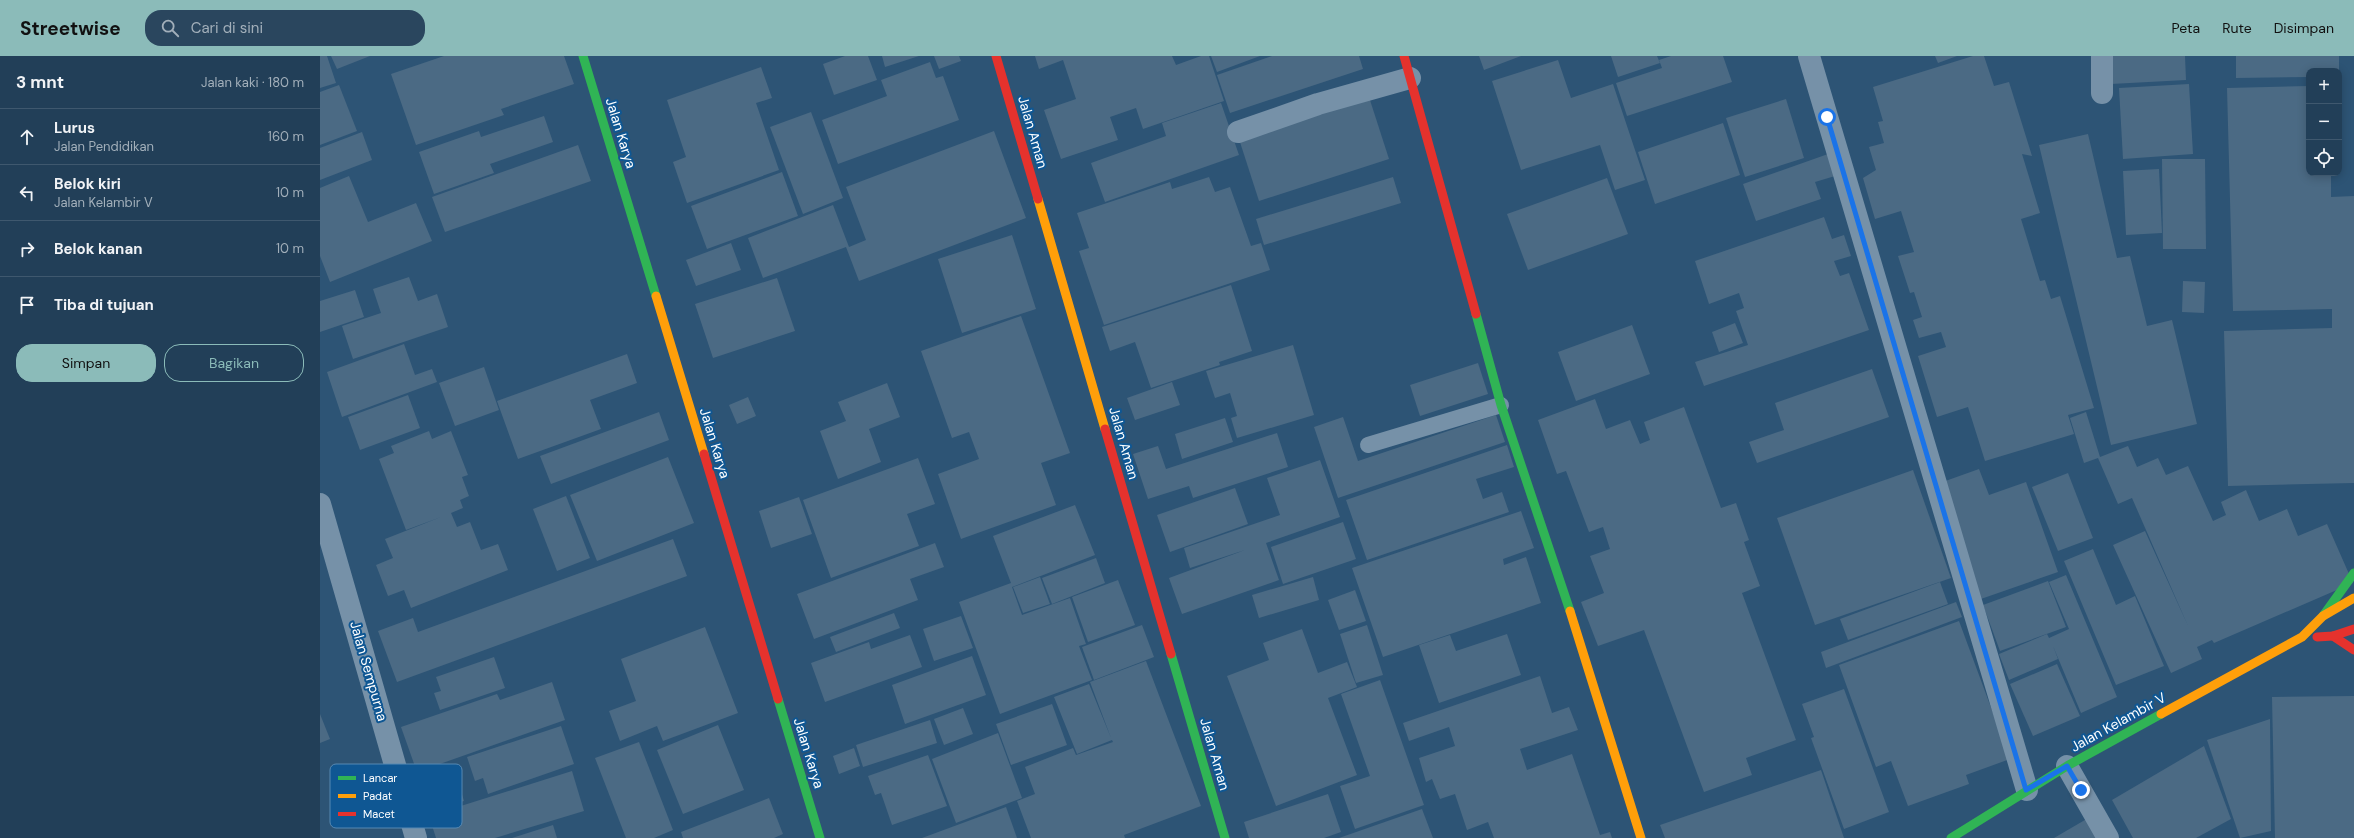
<!DOCTYPE html>
<html lang="id">
<head>
<meta charset="utf-8">
<style>
	:root { --surface:#223f58; --page:#2a465e; --text:#f1f3f6; --muted:#a2afba; --line:#3f586e; --accent:#8bbbb9 }
	body { margin:0; font-family:"DM Sans",sans-serif; background:var(--page); color:var(--text) }
	.controls { position:absolute; right:12px; top:12px; display:grid; overflow:hidden; border-radius:8px; box-shadow:0 2px 10px #0003 }
	.controls button { width:36px; height:36px; display:grid; place-items:center; padding:0; border:0; border-bottom:1px solid var(--line); background:var(--surface); color:var(--text); font:20px sans-serif }
	.stop { position:absolute; width:12px; height:12px; margin:-9px; border:3px solid #1a73e8; border-radius:50%; background:#fff }
	.stop.end { background:#1a73e8; border-color:#fff; box-shadow:0 1px 4px #0008 }
	.list { margin:0; padding:0; list-style:none }
	h2 { display:flex; justify-content:space-between; align-items:center; height:52px; margin:0; padding:0 16px; font-size:17px }
	h2 small { font-size:13px; font-weight:400; color:var(--muted) }
	.list li { display:grid; grid-template-columns:26px 1fr auto; gap:12px; align-items:center; box-sizing:border-box; height:56px; padding:0 16px; border-top:1px solid var(--line) }
	.list b { display:block; font-size:15px; white-space:nowrap }
	.list p { margin:0; font-size:13px; white-space:nowrap; color:var(--muted) }
	.list em { font-size:13px; font-style:normal; color:var(--muted) }
	.actions { display:flex; gap:8px; padding:12px 16px }
	.actions a { flex:1; padding:9px 0; border:1px solid var(--accent); border-radius:16px; text-align:center; font-size:14px; color:var(--accent) }
	.actions .main { background:var(--accent); color:#111 }
	.icon { flex:none; width:22px; height:22px; fill:none; stroke:currentColor; stroke-width:2; stroke-linecap:round; stroke-linejoin:round }
	.map { position:relative; flex:none; width:2034px; height:782px; overflow:hidden }
	header { display:flex; align-items:center; gap:24px; box-sizing:border-box; height:56px; padding:0 20px; background:var(--accent); color:#111 }
	header strong { font-size:19px }
	nav { display:flex; gap:22px; margin-inline-start:auto; font-size:14px }
	.search { width:280px; height:36px; background:var(--page); display:flex; align-items:center; gap:10px; box-sizing:border-box; padding:0 14px; border-radius:16px; color:var(--muted); font-size:15px }
	main { display:flex }
	aside { flex:1; background:var(--surface) }
	.map>svg:first-child { display:block }
	.building { fill:#4b6a84 }
	.lines { fill:none; stroke-linecap:round; stroke-linejoin:round }
	.lane { stroke:#7691a8; stroke-width:16 }
	.street { stroke:#7691a8; stroke-width:22 }
	.fast { stroke:#30b455; stroke-width:9 }
	.slow { stroke:#ff9f0a; stroke-width:9 }
	.jam { stroke:#e5322d; stroke-width:9 }
	.route { stroke:#1a73e8; stroke-width:5 }
	.labels { text-anchor:middle; stroke-width:4; stroke-linejoin:round; paint-order:stroke }
	.street-label { font-size:14px; fill:#fff; stroke:#0f5793 }
	.key { fill:#0f5793; stroke:#5789b3; stroke-width:1 }
	.key-label { font-size:11px; fill:#fff }
</style>
</head>
<body>
<header>
<strong>Streetwise</strong>
<div class="search"><svg class="icon" aria-label="search" viewBox="0 0 24 24"><circle cx="10" cy="10" r="6"/><path d="M15 15l6 6"/></svg>Cari di sini</div>
<nav><a>Peta</a><a>Rute</a><a>Disimpan</a></nav>
</header>
<main>
<aside>
<h2>3 mnt<small>Jalan kaki · 180 m</small></h2>
<ul class="list">
<li><svg class="icon" aria-label="ahead" viewBox="0 0 24 24"><path d="M12 20V5M6 11l6-6 6 6"/></svg><div><b>Lurus</b><p>Jalan Pendidikan</p></div><em>160 m</em></li>
<li><svg class="icon" aria-label="left" viewBox="0 0 24 24"><path d="M17 20v-9H6M10 6l-5 5 5 5"/></svg><div><b>Belok kiri</b><p>Jalan Kelambir V</p></div><em>10 m</em></li>
<li><svg class="icon" aria-label="right" viewBox="0 0 24 24"><path d="M7 20v-9h11M14 6l5 5-5 5"/></svg><div><b>Belok kanan</b></div><em>10 m</em></li>
<li><svg class="icon" aria-label="arrive" viewBox="0 0 24 24"><path d="M6 21V4h12l-3 4 3 4H6"/></svg><div><b>Tiba di tujuan</b></div></li>
</ul>
<div class="actions"><a class="main">Simpan</a><a>Bagikan</a></div>
</aside>
<div class="map">
<svg width="2034" height="782" viewBox="0 0 2034 782">
	<rect width="100%" height="100%" fill="#2d5475"/>
	<g class="building">
		<path d="M0,0H7L16,27L0,32Z"/>
		<path d="M11,0H50L17,13Z"/>
		<path d="M124,0H244L254,28L181,53L184,59L96,89L71,18Z"/>
		<path d="M525,0H548L557,24L514,39L503,8Z"/>
		<path d="M562,0H599L565,11Z"/>
		<path d="M614,0H639L641,5L619,13Z"/>
		<path d="M715,0H852L856,9L881,0H889L904,45L823,73L816,52L790,61L798,84L741,103L724,54L756,43L743,4L719,13Z"/>
		<path d="M891,0H940L897,16Z"/>
		<path d="M952,0H1039L1043,13L910,57L897,19Z"/>
		<path d="M1159,0H1201L1164,14Z"/>
		<path d="M1291,0H1337L1340,7L1298,21Z"/>
		<path d="M1351,0H1403L1412,26L1307,60L1296,27L1342,12L1339,4Z"/>
		<path d="M1615,0H1637L1618,7Z"/>
		<path d="M1653,0H1664L1674,30L1689,26L1712,100L1702,98L1720,157L1701,163L1720,225L1725,224L1731,243L1740,240L1774,352L1748,359L1754,378L1665,405L1648,351L1617,361L1598,300L1626,291L1621,276L1599,282L1593,264L1602,261L1594,236L1590,237L1578,200L1594,196L1581,155L1555,163L1543,122L1556,114L1549,91L1564,87L1558,66L1563,65L1553,31Z"/>
		<path d="M1790,0H1865L1866,24L1791,28Z"/>
		<path d="M1916,0H2019V15H1989V21L1916,22Z"/>
		<path d="M1238,4L1251,42L1293,28L1325,124L1295,134L1280,89L1201,114L1172,25Z"/>
		<path d="M610,6L616,22L623,20L639,64L518,108L502,64L567,40L561,24Z"/>
		<path d="M441,11L452,42L436,47L459,114L367,147L353,106L366,101L347,44Z"/>
		<path d="M1869,28L1873,98L1803,103L1799,32Z"/>
		<path d="M19,29L37,75L0,89V36Z"/>
		<path d="M1989,30V117H2011V141L2034,140V427L1908,430L1904,275L2012,272V253L1913,255L1907,32Z"/>
		<path d="M1049,41L1069,103L939,145L919,83Z"/>
		<path d="M1466,43L1484,102L1425,121L1406,62Z"/>
		<path d="M901,47L919,99L785,146L771,107L846,80L842,67Z"/>
		<path d="M491,56L523,142L483,158L450,71Z"/>
		<path d="M224,60L233,86L170,108L174,117L114,138L99,96L159,75L161,81Z"/>
		<path d="M1403,67L1420,119L1335,148L1318,96Z"/>
		<path d="M674,75L706,162L539,225L526,191L443,222L428,182L513,149L529,191L546,184L526,131Z"/>
		<path d="M42,76L52,104L0,124V92Z"/>
		<path d="M1768,78L1797,202L1810,200L1827,270L1852,264L1877,368L1791,389L1719,89Z"/>
		<path d="M258,89L271,125L125,176L112,141Z"/>
		<path d="M1508,98L1515,120L1495,126L1501,143L1436,165L1423,128Z"/>
		<path d="M1842,103H1885L1886,193H1843Z"/>
		<path d="M1839,113L1842,177L1806,179L1803,115Z"/>
		<path d="M462,116L478,160L387,193L371,150Z"/>
		<path d="M29,120L48,166L96,147L112,185L10,226L0,200V132Z"/>
		<path d="M889,121L895,136L910,131L931,190L941,187L950,214L784,269L759,195L769,192L757,157L850,126L852,133Z"/>
		<path d="M1073,121L1081,147L944,189L936,163Z"/>
		<path d="M1287,122L1308,178L1208,214L1187,158Z"/>
		<path d="M1504,161L1512,183L1524,179L1531,200L1514,205L1520,220L1529,217L1549,274L1384,330L1375,306L1428,289L1416,255L1424,252L1419,237L1389,248L1375,205Z"/>
		<path d="M692,179L716,253L642,277L618,203Z"/>
		<path d="M411,187L421,214L376,230L366,204Z"/>
		<path d="M89,221L98,245L117,238L128,271L33,303L22,270L61,257L53,233Z"/>
		<path d="M457,222L475,275L393,302L375,248Z"/>
		<path d="M1863,225L1885,226L1884,257L1862,256Z"/>
		<path d="M911,229L932,295L899,306L900,309L831,332L815,286L790,295L782,271Z"/>
		<path d="M35,234L44,261L0,276V245Z"/>
		<path d="M701,260L750,397L721,407L736,449L641,483L618,418L659,403L649,376L632,382L601,295Z"/>
		<path d="M1415,267L1423,287L1399,296L1392,276Z"/>
		<path d="M1312,269L1330,318L1256,345L1238,296Z"/>
		<path d="M84,288L95,319L112,313L117,326L22,361L7,316Z"/>
		<path d="M973,289L994,359L917,382L911,362L917,360L910,337L895,342L886,315Z"/>
		<path d="M307,298L317,327L270,344L281,373L198,403L177,345Z"/>
		<path d="M1158,307L1168,338L1100,360L1090,329Z"/>
		<path d="M164,311L179,354L135,370L119,327Z"/>
		<path d="M1552,313L1569,361L1437,407L1429,386L1464,374L1455,347Z"/>
		<path d="M852,326L860,349L815,364L807,342Z"/>
		<path d="M567,327L580,361L549,373L561,406L518,423L500,375L526,365L518,346Z"/>
		<path d="M88,339L100,372L40,394L28,361Z"/>
		<path d="M428,341L436,360L417,368L409,349Z"/>
		<path d="M1275,343L1286,373L1310,364L1320,388L1330,384L1324,366L1364,351L1401,452L1416,447L1429,484L1424,486L1440,530L1422,537L1476,684L1426,702L1432,719L1384,736L1324,574L1278,590L1261,546L1284,537L1270,500L1290,493L1283,471L1269,476L1246,415L1237,418L1218,364Z"/>
		<path d="M339,356L349,384L231,428L220,400Z"/>
		<path d="M1766,356L1780,401L1808,390L1817,411L1838,402L1846,419L1868,410L1893,465L1906,459L1901,446L1926,434L1939,465L1967,453L1978,480L2007,468L2033,527L1894,587L1892,584L1877,591L1882,603L1851,617L1793,489L1825,475L1868,570L1812,442L1798,448L1778,402L1764,407L1750,362Z"/>
		<path d="M1176,359L1185,386L1018,442L994,371L1023,361L1038,405Z"/>
		<path d="M905,362L913,386L862,403L855,378Z"/>
		<path d="M109,375L112,383L131,375L148,419L142,421L149,440L140,444L143,452L131,457L137,471L150,466L161,494L178,488L188,514L91,552L84,534L68,540L56,509L73,502L65,483L121,461L86,474L59,403L74,397L71,390Z"/>
		<path d="M957,377L968,411L873,442L869,430L828,443L813,398L838,390L846,413Z"/>
		<path d="M1187,389L1194,411L1156,423L1163,443L1182,436L1189,456L1047,504L1026,444Z"/>
		<path d="M348,401L374,467L277,505L250,439Z"/>
		<path d="M598,402L615,448L587,458L599,490L511,522L483,444Z"/>
		<path d="M1000,404L1020,461L946,487L959,524L862,558L849,522L925,494L870,512L864,492L960,459L947,422Z"/>
		<path d="M1659,413L1669,439L1706,426L1738,516L1658,544L1617,428Z"/>
		<path d="M1593,414L1631,522L1495,569L1457,462Z"/>
		<path d="M1748,417L1773,482L1738,495L1712,431Z"/>
		<path d="M915,432L928,468L850,496L837,459Z"/>
		<path d="M246,440L270,502L237,515L213,453Z"/>
		<path d="M479,441L492,478L451,492L439,455Z"/>
		<path d="M755,449L775,499L692,531L702,559L750,542L766,588L759,590L772,624L680,658L639,546L691,527L673,480Z"/>
		<path d="M1201,455L1214,492L1183,503L1184,509L1206,501L1221,547L1063,601L1032,512Z"/>
		<path d="M1023,466L1036,503L963,528L951,491Z"/>
		<path d="M353,483L367,520L77,626L58,575L93,562L98,576Z"/>
		<path d="M615,487L624,511L590,523L598,544L494,583L477,538Z"/>
		<path d="M1773,493L1796,549L1815,540L1844,610L1796,629L1744,505Z"/>
		<path d="M776,502L785,527L732,548L722,522Z"/>
		<path d="M1746,519L1797,641L1761,657L1733,590L1738,603L1689,624L1679,598L1727,578L1729,582L1749,573L1729,526Z"/>
		<path d="M720,521L730,548L703,557L693,531Z"/>
		<path d="M993,521L999,544L939,562L932,539Z"/>
		<path d="M798,524L815,569L768,586L752,541Z"/>
		<path d="M1728,525L1746,571L1680,595L1663,549Z"/>
		<path d="M1620,526L1628,548L1528,584L1520,563Z"/>
		<path d="M1035,534L1046,565L1019,574L1008,544Z"/>
		<path d="M1636,546L1642,561L1506,612L1501,596Z"/>
		<path d="M574,557L580,572L516,596L510,581Z"/>
		<path d="M641,560L653,592L614,605L603,573Z"/>
		<path d="M1639,565L1690,703L1646,719L1649,728L1588,750L1571,705L1556,711L1519,609Z"/>
		<path d="M822,569L834,601L774,624L762,591Z"/>
		<path d="M1047,569L1063,619L1036,627L1020,578Z"/>
		<path d="M385,571L418,657L343,685L337,670L300,685L289,655L316,645L301,603Z"/>
		<path d="M982,573L998,617L1027,606L1037,631L1008,642L1037,719L956,750L907,620L949,604L943,587Z"/>
		<path d="M1187,578L1201,619L1119,647L1099,589L1130,579L1136,595Z"/>
		<path d="M590,579L602,611L505,646L491,607L549,586L551,593Z"/>
		<path d="M652,600L666,639L585,668L572,629Z"/>
		<path d="M174,601L185,632L120,654L114,637L121,635L116,621Z"/>
		<path d="M826,605L881,750L804,779L805,782H711L697,745L715,738L705,711L753,692L756,699L793,686L792,684L757,698L734,641L769,628L791,682L770,626Z"/>
		<path d="M1737,608L1760,660L1713,680L1690,628Z"/>
		<path d="M1220,620L1232,657L1249,651L1258,674L1200,693L1207,714L1252,698L1280,779L1290,776L1292,782H1174L1168,766L1147,774L1135,738L1120,743L1112,723L1106,726L1099,702L1135,690L1129,671L1089,685L1083,667Z"/>
		<path d="M1060,624L1104,749L1035,773L1020,730L1050,720L1021,638Z"/>
		<path d="M232,626L245,664L97,716L81,671L177,638L180,644Z"/>
		<path d="M1524,633L1569,756L1524,773L1491,682L1494,681L1482,648Z"/>
		<path d="M2034,640V782H1955L1952,641Z"/>
		<path d="M732,648L747,689L691,709L676,668Z"/>
		<path d="M643,652L653,678L624,689L614,663Z"/>
		<path d="M0,658L10,683L0,687Z"/>
		<path d="M1950,663L1951,775L1920,782L1887,684Z"/>
		<path d="M610,664L617,687L543,711L536,689Z"/>
		<path d="M398,669L424,734L363,758L337,694Z"/>
		<path d="M241,670L254,708L168,738L163,722L155,725L147,701Z"/>
		<path d="M678,677L702,742L636,767L612,703Z"/>
		<path d="M319,686L353,774L334,782H306L275,702Z"/>
		<path d="M1884,690L1911,763L1876,782H1813L1792,744Z"/>
		<path d="M534,692L540,710L519,718L513,700Z"/>
		<path d="M608,699L627,750L572,769L561,737L555,739L548,720Z"/>
		<path d="M1501,714L1524,782H1345L1340,769Z"/>
		<path d="M252,715L264,755L175,782H116L109,760Z"/>
		<path d="M137,722L144,745L104,756L98,733Z"/>
		<path d="M1008,738L1021,776L1004,782H929L924,766Z"/>
		<path d="M449,742L463,778L454,782H363L361,776Z"/>
		<path d="M686,751L697,782H602Z"/>
		<path d="M1102,753L1113,782H1019Z"/>
		<path d="M1770,761L1783,782H1734Z"/>
		<path d="M233,769L237,782H192Z"/>
	</g>
	<g class="lines">
		<path class="lane" d="M1048,389L1181,349"/>
		<g class="street">
			<path d="M1489,0L1707,734"/>
			<path d="M1782,0V37"/>
			<path d="M918,76L998,48L1090,22"/>
			<path d="M0,448L96,782"/>
			<path d="M1747,710L1788,782"/>
		</g>
		<g class="fast">
			<path d="M263,0L336,240"/>
			<path d="M1156,258L1181,349L1250,555"/>
			<path d="M2003,560L2034,517"/>
			<path d="M851,598L905,782"/>
			<path d="M458,643L500,782"/>
			<path d="M1631,782L1747,710L1841,658"/>
		</g>
		<g class="slow">
			<path d="M718,143L785,373"/>
			<path d="M336,240L384,398"/>
			<path d="M1250,555L1321,782"/>
			<path d="M1841,658L1982,581L2003,560L2034,542"/>
		</g>
		<g class="jam">
			<path d="M676,0L718,143"/>
			<path d="M1084,0L1156,258"/>
			<path d="M785,373L851,598"/>
			<path d="M384,398L458,643"/>
			<path d="M2013,580L2034,594"/>
			<path d="M1997,581L2013,580L2034,573"/>
		</g>
	</g>
	<g class="lines">
		<path class="route" d="M1507,61L1706,734L1747,710L1761,734"/>
	</g>
	<g class="labels">
		<g class="street-label">
			<text transform="translate(713 76) rotate(74)" y="5">Jalan Aman</text>
			<text transform="translate(301 77) rotate(73)" y="5">Jalan Karya</text>
			<text transform="translate(395 387) rotate(73)" y="5">Jalan Karya</text>
			<text transform="translate(804 387) rotate(74)" y="5">Jalan Aman</text>
			<text transform="translate(49 615) rotate(74)" y="5">Jalan Sempurna</text>
			<text transform="translate(1798 666) rotate(-29)" y="5">Jalan Kelambir V</text>
			<text transform="translate(489 697) rotate(73)" y="5">Jalan Karya</text>
			<text transform="translate(895 698) rotate(74)" y="5">Jalan Aman</text>
		</g>
	</g>
	<rect x="10" y="708" width="132" height="64" rx="6" class="key"/>
	<rect x="18" y="720" width="18" height="4" fill="#30b455"/>
	<rect x="18" y="738" width="18" height="4" fill="#ff9f0a"/>
	<rect x="18" y="756" width="18" height="4" fill="#e5322d"/>
	<g class="key-label">
		<text x="43" y="726">Lancar</text>
		<text x="43" y="744">Padat</text>
		<text x="43" y="762">Macet</text>
	</g>
</svg>
<div class="controls">
<button>+</button>
<button>−</button>
<button><svg class="icon" aria-label="locate" viewBox="0 0 24 24"><circle cx="12" cy="12" r="6"/><path d="M12 2v4M12 18v4M2 12h4M18 12h4"/></svg></button>
</div>
<div class="stop" style="left:1507px;top:61px"></div>
<div class="stop end" style="left:1761px;top:734px"></div>
</div>
</main>
</body>
</html>
